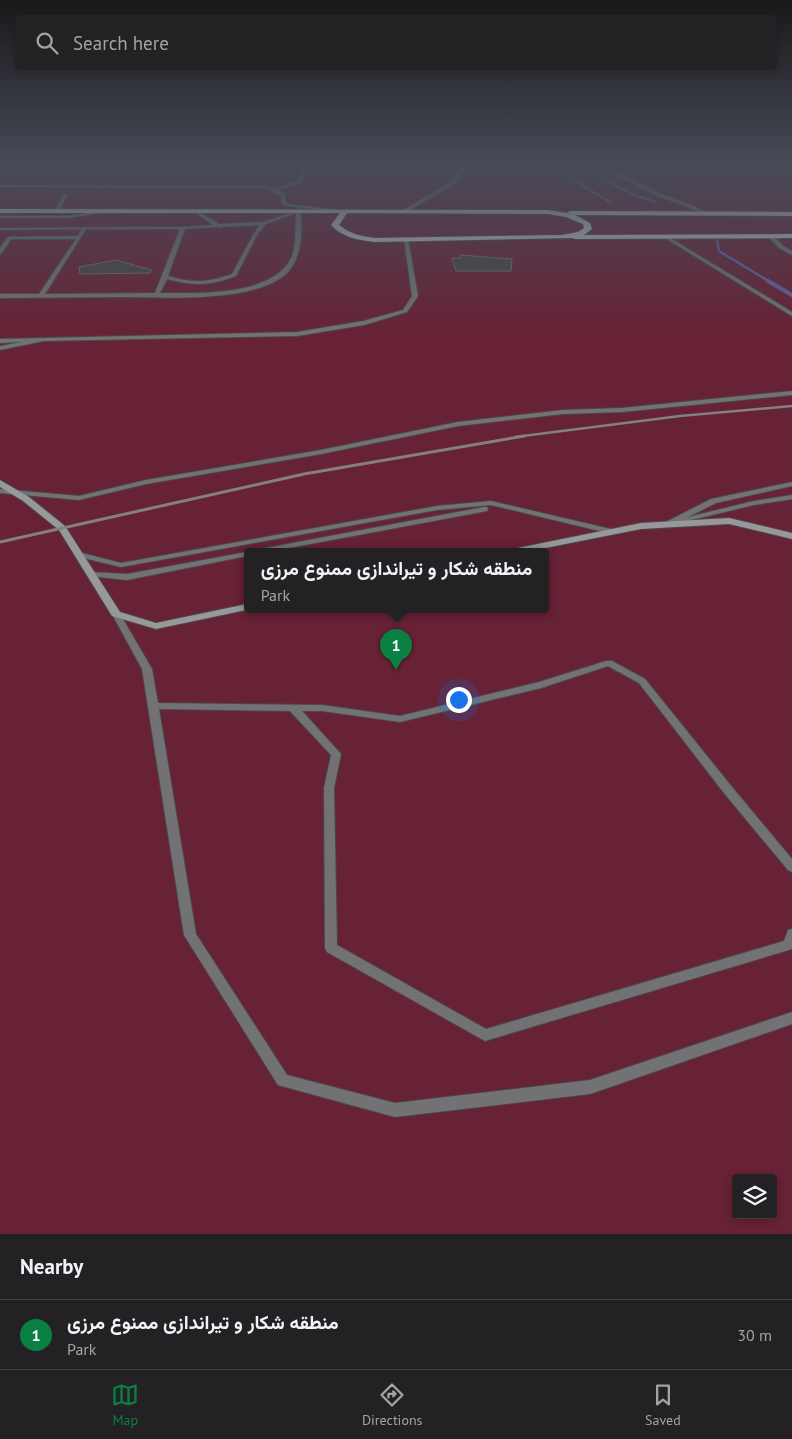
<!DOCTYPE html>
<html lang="en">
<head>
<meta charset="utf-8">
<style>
	:root { --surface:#232123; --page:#2f2e30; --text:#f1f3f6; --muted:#a3a3a6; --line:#403e41; --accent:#0b8043 }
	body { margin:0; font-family:"PT Sans",Vazirmatn,sans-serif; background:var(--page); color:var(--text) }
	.controls { position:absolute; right:15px; bottom:15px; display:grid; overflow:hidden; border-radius:5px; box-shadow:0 2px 8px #0003 }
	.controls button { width:45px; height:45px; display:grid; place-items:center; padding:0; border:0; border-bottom:1px solid var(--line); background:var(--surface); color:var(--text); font:25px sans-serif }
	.you { position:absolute; left:458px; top:699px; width:18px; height:18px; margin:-12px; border:4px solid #fff; border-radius:50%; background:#1a73e8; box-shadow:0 0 0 8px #1a73e833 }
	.badge { display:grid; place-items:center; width:32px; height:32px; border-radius:50%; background:var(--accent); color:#fff; font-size:16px; font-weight:700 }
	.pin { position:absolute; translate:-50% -41px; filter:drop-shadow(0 1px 2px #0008) }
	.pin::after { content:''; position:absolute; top:26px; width:18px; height:15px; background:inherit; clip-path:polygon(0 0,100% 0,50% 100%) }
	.popup { position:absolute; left:244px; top:548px; width:305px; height:65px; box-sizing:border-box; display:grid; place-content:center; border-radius:5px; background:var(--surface); filter:drop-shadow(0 1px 4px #0005); font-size:16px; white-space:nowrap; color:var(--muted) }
	.popup b { font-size:19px; color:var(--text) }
	.popup::after { content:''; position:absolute; left:50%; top:100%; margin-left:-10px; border:10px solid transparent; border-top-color:var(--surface) }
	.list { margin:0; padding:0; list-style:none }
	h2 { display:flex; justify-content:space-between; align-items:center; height:65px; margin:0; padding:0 20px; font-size:21px }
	h2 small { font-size:16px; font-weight:400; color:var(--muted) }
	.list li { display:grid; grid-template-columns:32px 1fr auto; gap:15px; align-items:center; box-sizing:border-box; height:70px; padding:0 20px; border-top:1px solid var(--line) }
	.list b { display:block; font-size:19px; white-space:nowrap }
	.list p { margin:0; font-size:16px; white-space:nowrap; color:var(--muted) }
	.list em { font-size:16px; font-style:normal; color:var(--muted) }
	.icon { flex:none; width:28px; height:28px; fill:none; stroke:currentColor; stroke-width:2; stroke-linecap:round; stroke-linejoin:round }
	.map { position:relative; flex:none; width:792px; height:1234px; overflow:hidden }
	.search { position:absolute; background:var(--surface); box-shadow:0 2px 8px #0003; left:15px; right:15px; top:15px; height:55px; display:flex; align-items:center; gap:12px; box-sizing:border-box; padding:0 18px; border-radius:5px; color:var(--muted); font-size:19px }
	.sheet { height:135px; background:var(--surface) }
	nav { display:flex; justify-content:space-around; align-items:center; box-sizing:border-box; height:70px; border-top:1px solid var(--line); background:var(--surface); font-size:14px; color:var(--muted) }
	nav a { display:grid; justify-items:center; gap:2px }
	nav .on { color:var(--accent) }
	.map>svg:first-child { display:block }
	.green { fill:#672235; fill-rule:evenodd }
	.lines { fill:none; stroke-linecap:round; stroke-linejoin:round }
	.stream-far1 { stroke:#5f60a2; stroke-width:2.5 }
	.stream { stroke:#5f60a2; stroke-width:4 }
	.building { fill:#474445; stroke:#6f6c6e }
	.service-casing { stroke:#4b484b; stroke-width:2 }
	.minor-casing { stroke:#4b484b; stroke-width:2 }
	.secondary-casing { stroke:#4b484b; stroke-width:2 }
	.trunk-casing { stroke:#4b484b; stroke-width:2 }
	.path { stroke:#868487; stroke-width:2; stroke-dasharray:2.5 1; stroke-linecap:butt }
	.service { fill:#727173; fill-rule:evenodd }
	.minor { fill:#727173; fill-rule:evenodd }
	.secondary { fill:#989799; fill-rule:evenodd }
	.trunk { fill:#c2c2c5; fill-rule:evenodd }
	.rail-far1 { stroke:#828083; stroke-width:2.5 }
	.rail { stroke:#828083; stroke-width:3 }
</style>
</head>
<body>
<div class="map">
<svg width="792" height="1234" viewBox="0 0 792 1234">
	<rect width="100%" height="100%" fill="#2f2c2f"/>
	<path class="green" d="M0,162H792V1234H0ZM247,551H545V609H247ZM736,1178H773V1215H736Z"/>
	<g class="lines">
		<g class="stream-far1">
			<path d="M572,162L634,195L656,202"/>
			<path d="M717,240L719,251L770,282"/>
		</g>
		<path class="stream" d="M768,281L792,295"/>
	</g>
	<g class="building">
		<path d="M460,255L512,259L511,271H456L452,258H461Z"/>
		<path d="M116,260L151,270L150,273L80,274L79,267Z"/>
	</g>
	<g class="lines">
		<defs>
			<g id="service">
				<path d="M300,162H304L305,171L301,183L277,190L286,194L285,201L288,204L338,210L340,211V212L285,206L281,201L282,196L264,188L0,187V185L265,186L273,189L297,181L301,171Z"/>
				<path d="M487,162H493L463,170L456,183L406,212L402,211L452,181L460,168Z"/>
				<path d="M64,194L68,195L58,212H54Z"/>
				<path d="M106,210H108V212L68,218H0V216H68Z"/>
				<path d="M196,210L219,224L263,222L300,210C303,229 302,257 288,272C257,304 160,297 118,297C79,297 39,298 0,298V294H39L76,239H11L2,253L0,254V248L8,237L78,236L82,229L0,230V228L183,227L213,225L194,212V211ZM296,213C295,227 297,243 292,256C275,297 197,293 160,293L167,279C193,286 210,286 236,276L257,235L266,224ZM260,225L253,235L232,274C208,283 192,283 168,276L185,229L217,227L220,228L222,227ZM86,229H180L155,293L45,294Z"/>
				<path d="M667,236L792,312V316L665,238V237Z"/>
				<path d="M406,238L408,239L418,296L407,312L364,325L297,336L44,341L0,350V346L22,342L0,343V339L297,332L363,321L403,310L412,296L404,239Z"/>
				<path d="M792,391V395L622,412L563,414L458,426L321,454L146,484L79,500L0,493V489L79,496L146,480L321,450L458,422L563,410L622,408Z"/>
				<path d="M792,482V486L716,503L688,517L754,501L792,495V499L754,505L683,522L679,521L666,526L662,524L711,499Z"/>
				<path d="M491,501L615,530L616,532L612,534L491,505L437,510L121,567L75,556L74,554L78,552L121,563L437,506Z"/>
				<path d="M484,507H487L488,509L487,511L273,551H257L261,549Z"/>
				<path d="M247,552V556L127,580L90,576L86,574L90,572L127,574Z"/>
				<path d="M116,611L120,614L152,669L158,703L322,705L400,716L539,682L606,661H612L645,679L732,787L792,859V872L788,870L724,793L639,683L608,666L541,688L400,722L322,711H302L341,754L334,788L337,945L486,1029L784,941L788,930L792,929V949L485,1041L327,952L325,948L324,788L331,755L290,711L159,709L196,934L287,1075L395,1103L590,1080L792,1012V1024L590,1094L395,1117L278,1085L184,935L142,669L112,614Z"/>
			</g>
			<g id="minor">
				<path d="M592,162H597L661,194L692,205L709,214L704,215L688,207L657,196Z"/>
				<path d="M769,235H773L783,246L792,251V255L779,248L769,237Z"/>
			</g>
			<g id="secondary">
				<path d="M0,480L29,497L65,526L120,612L156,623L247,604V609H251L156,629L112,616L59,530L23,501L0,487Z"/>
				<path d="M729,518L792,533V539L729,524L641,529L530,551H513L518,548L641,523Z"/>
			</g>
			<path id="trunk" d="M0,209L548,210L567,213L570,211L792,212V216L575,215L590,223L592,229L584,235L792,234V238L575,239L572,238L375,242C359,240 343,238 331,225L340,213H0ZM347,213L548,214L566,217L583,224L584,228L578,232L562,235L375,238C361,236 350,234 339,225Z"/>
		</defs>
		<use href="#service" class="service-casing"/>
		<use href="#minor" class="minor-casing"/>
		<use href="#secondary" class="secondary-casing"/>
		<use href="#trunk" class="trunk-casing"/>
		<path class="path" d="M543,162L612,203"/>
		<use href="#service" class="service"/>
		<use href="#minor" class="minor"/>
		<use href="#secondary" class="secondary"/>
		<use href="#trunk" class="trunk"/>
		<path class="rail-far1" d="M515,437L680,416L792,406"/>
		<path class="rail" d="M0,542L304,474L524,436"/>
	</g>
	<linearGradient id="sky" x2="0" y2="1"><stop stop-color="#1a181a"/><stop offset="0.49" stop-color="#474b58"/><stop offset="1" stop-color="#474b58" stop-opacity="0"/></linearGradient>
	<rect width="792" height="334" fill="url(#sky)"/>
</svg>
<div class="controls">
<button><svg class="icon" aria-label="layers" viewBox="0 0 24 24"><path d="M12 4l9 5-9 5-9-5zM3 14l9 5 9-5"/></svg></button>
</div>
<div class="you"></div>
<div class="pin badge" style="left:396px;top:670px">1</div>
<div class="popup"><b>منطقه شکار و تیراندازی ممنوع مرزی</b>Park</div>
<div class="search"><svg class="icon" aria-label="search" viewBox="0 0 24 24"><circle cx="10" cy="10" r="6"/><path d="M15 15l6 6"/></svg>Search here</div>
</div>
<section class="sheet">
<h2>Nearby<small></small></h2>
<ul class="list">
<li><span class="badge">1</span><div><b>منطقه شکار و تیراندازی ممنوع مرزی</b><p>Park</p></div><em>30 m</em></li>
</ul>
</section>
<nav>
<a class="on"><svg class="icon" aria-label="map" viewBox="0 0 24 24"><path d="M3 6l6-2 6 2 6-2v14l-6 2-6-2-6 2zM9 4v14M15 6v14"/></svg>Map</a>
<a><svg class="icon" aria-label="directions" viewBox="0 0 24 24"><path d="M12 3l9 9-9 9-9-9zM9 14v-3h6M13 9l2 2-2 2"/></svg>Directions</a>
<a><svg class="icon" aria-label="saved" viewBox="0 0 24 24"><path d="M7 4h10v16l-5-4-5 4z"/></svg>Saved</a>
</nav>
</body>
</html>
